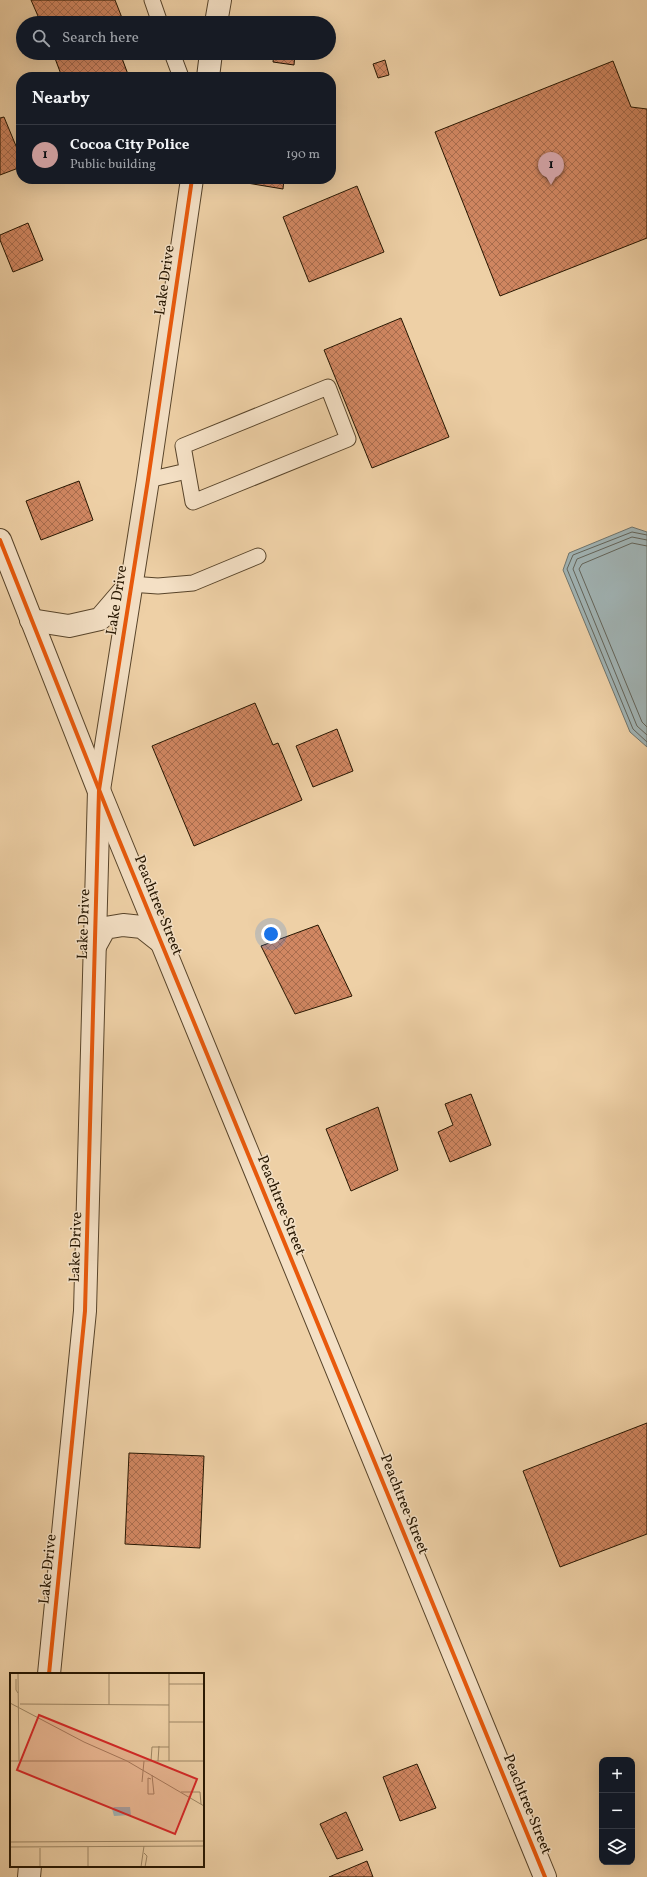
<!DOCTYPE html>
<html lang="en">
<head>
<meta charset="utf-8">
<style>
	:root { --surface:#171b24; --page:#20242c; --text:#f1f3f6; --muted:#9ea1a6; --line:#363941; --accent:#c59692 }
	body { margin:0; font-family:Vollkorn,serif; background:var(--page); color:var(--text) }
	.controls { position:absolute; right:12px; bottom:12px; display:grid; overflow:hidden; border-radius:8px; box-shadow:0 4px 16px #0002 }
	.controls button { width:36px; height:36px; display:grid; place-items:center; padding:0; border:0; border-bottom:1px solid var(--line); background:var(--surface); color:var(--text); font:20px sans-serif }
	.you { position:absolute; left:271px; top:934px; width:14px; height:14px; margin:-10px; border:3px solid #fff; border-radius:50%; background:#1a73e8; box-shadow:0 0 0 6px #1a73e833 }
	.badge { display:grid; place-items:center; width:26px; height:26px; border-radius:50%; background:var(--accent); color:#111; font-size:13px; font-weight:700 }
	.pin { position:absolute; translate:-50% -33px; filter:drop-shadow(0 1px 2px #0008) }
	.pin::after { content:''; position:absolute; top:21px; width:14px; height:12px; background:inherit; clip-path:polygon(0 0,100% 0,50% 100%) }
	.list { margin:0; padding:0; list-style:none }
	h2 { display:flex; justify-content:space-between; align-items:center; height:52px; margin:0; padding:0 16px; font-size:17px }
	h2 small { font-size:13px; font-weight:400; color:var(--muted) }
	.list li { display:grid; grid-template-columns:26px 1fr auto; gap:12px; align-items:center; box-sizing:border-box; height:60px; padding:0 16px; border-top:1px solid var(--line) }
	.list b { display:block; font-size:15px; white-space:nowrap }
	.list p { margin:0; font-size:13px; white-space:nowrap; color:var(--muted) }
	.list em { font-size:13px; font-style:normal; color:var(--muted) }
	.icon { flex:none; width:22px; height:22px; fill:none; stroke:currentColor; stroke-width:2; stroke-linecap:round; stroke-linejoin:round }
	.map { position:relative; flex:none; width:647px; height:1877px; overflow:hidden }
	.search { position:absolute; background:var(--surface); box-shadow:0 4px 16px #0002; left:16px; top:16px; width:320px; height:44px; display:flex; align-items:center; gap:10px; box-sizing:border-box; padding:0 14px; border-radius:22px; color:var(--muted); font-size:15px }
	.panel { position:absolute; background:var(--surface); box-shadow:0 4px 16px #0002; left:16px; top:72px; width:320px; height:112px; border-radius:16px }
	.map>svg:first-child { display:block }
	.water { fill:#a0b3b4; stroke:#6f746c }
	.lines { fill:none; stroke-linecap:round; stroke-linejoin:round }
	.shore { stroke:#63645a; stroke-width:1 }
	.building { fill:url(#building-cross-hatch); stroke:#261601 }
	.service-casing { stroke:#58442a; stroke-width:17 }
	.minor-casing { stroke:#58442a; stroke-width:24 }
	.tertiary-casing { stroke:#58442a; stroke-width:24 }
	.service { stroke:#f4e0c5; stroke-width:15 }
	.minor { stroke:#f4e0c5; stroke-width:22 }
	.tertiary { stroke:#f4e0c5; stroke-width:22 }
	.cycleway-casing { stroke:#f4e0c5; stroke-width:6 }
	.cycleway { stroke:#e8590c; stroke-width:4 }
	.labels { text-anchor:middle; stroke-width:3; stroke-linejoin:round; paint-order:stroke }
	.street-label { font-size:15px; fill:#261601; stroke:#f4e0c5 }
	.inset-road { fill:none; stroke:#9e8664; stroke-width:1 }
	.view { fill:#d62828; fill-opacity:0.15; stroke:#d62828; stroke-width:2 }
	.inset-edge { fill:none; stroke:#261601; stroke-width:2 }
</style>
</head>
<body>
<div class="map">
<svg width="647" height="1877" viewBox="0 0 647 1877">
	<defs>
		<pattern id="building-cross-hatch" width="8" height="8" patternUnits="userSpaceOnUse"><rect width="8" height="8" fill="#d18762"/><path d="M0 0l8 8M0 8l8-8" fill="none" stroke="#a96d4e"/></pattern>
	</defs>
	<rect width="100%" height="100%" fill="#eed0a6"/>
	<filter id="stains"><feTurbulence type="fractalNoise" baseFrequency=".005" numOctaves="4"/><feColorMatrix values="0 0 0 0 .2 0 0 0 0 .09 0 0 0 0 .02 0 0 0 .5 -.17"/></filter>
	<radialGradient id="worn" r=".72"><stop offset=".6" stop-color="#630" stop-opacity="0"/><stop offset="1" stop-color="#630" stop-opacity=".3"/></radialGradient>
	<path class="water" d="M632,527L647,532V747L630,732L563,570L569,553Z"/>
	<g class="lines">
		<g class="shore">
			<path d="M647,535L632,532L573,555L567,569L633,729L647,742"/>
			<path d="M647,540L632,537L577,559L573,569L637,726L647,735"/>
			<path d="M647,546L632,543L582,564L579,569L642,722L647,727"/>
		</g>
	</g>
	<g class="building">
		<path d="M31,0H115L124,23H41Z"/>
		<path d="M53,53H120L129,77H62Z"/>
		<path d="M274,53H295L294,65L273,62Z"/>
		<path d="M385,60L389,75L378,78L373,64Z"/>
		<path d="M613,61L631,107L647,109V238L500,296L435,132Z"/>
		<path d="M4,117L21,158V167L0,175V118Z"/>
		<path d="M247,179H284L283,189L247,183Z"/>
		<path d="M357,186L384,252L309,282L283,217Z"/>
		<path d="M28,223L43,260L13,272L0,240V235Z"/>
		<path d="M401,318L449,437L372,468L324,350Z"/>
		<path d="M79,481L93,520L41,540L26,501Z"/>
		<path d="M255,703L273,745L278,743L302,800L194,846L152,746Z"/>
		<path d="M337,729L353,771L313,787L296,746Z"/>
		<path d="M318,925L352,996L295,1014L261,946Z"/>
		<path d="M471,1094L491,1145L450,1162L438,1132L453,1125L445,1104Z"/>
		<path d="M378,1107L398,1170L351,1191L326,1129Z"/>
		<path d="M647,1423V1534L560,1567L523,1471Z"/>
		<path d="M129,1453L204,1456L200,1548L125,1544Z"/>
		<path d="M417,1764L436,1808L400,1821L383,1777Z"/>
		<path d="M346,1812L363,1850L337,1859L320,1824Z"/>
		<path d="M367,1861L373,1877H329Z"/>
	</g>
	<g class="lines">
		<defs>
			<g id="service">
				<path d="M152,0L160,23"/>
				<path d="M172,53L181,77"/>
				<path d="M328,387L348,439L193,502L183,446Z"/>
				<path d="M148,480L187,471"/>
				<path d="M130,584L158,586L193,583L258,556"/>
			</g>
			<path id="minor" d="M99,790L545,1877"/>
			<g id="tertiary">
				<path d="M216,23L220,0"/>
				<path d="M208,77L211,53"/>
				<path d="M0,540L98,789"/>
				<path d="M31,620L69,626L100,619L130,584"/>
				<path d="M94,948L105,928L123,925L142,927L161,942"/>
				<path d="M49,1674L85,1311L99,790L148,480L192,179"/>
				<path d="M29,1877L30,1866"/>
			</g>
		</defs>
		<use href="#service" class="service-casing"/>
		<use href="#minor" class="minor-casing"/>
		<use href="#tertiary" class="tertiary-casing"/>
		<use href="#service" class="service"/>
		<use href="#minor" class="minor"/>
		<use href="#tertiary" class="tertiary"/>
		<defs>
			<g id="cycleway">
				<path d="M0,540L117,835L545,1877"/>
				<path d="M49,1674L85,1311L99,790L148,480L192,179"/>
			</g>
		</defs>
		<use href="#cycleway" class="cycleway-casing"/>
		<use href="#cycleway" class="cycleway"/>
	</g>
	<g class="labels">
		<g class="street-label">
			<text transform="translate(164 280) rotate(-82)" y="5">Lake Drive</text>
			<text transform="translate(116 600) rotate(-81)" y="5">Lake Drive</text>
			<text transform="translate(159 905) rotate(68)" y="5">Peachtree Street</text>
			<text transform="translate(83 924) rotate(-88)" y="5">Lake Drive</text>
			<text transform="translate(282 1205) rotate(68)" y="5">Peachtree Street</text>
			<text transform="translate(75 1247) rotate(-88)" y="5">Lake Drive</text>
			<text transform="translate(405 1504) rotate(68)" y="5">Peachtree Street</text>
			<text transform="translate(47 1569) rotate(-84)" y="5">Lake Drive</text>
			<text transform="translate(528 1804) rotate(68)" y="5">Peachtree Street</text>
		</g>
	</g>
	<g transform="translate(10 1673)">
		<rect width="194" height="194" fill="#eed0a6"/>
		<path d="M104,134H120L121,142L104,143L102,136Z" fill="#a0b3b4"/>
		<path class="inset-road" d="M8,0L9,88M159,0V88M6,6V17L8,20M159,11H194M0,30L74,69L117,88L194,133M10,31L159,32M99,32V0M159,49H194M0,88H194M141,88L142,74H159M148,88L149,73M141,106L138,105V121H144L142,102M132,109L134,88M171,119H190L191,131M0,169L194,168M0,174L194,173M134,180L137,183L135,194M30,194V175M78,194V174M131,194L134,173"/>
		<path class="view" d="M29,42L187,106L165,161L7,97Z"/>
		<rect width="194" height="194" class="inset-edge"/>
	</g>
	<rect width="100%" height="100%" filter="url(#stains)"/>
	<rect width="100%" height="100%" fill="url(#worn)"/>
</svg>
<div class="controls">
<button>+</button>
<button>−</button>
<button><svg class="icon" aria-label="layers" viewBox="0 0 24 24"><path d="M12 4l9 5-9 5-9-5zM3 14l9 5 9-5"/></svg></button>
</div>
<div class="you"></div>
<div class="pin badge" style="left:551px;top:185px">1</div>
<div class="search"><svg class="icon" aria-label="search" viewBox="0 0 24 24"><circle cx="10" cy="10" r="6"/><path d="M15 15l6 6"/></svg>Search here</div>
<section class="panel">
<h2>Nearby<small></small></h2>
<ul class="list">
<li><span class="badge">1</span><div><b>Cocoa City Police</b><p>Public building</p></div><em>190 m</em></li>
</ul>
</section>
</div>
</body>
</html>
